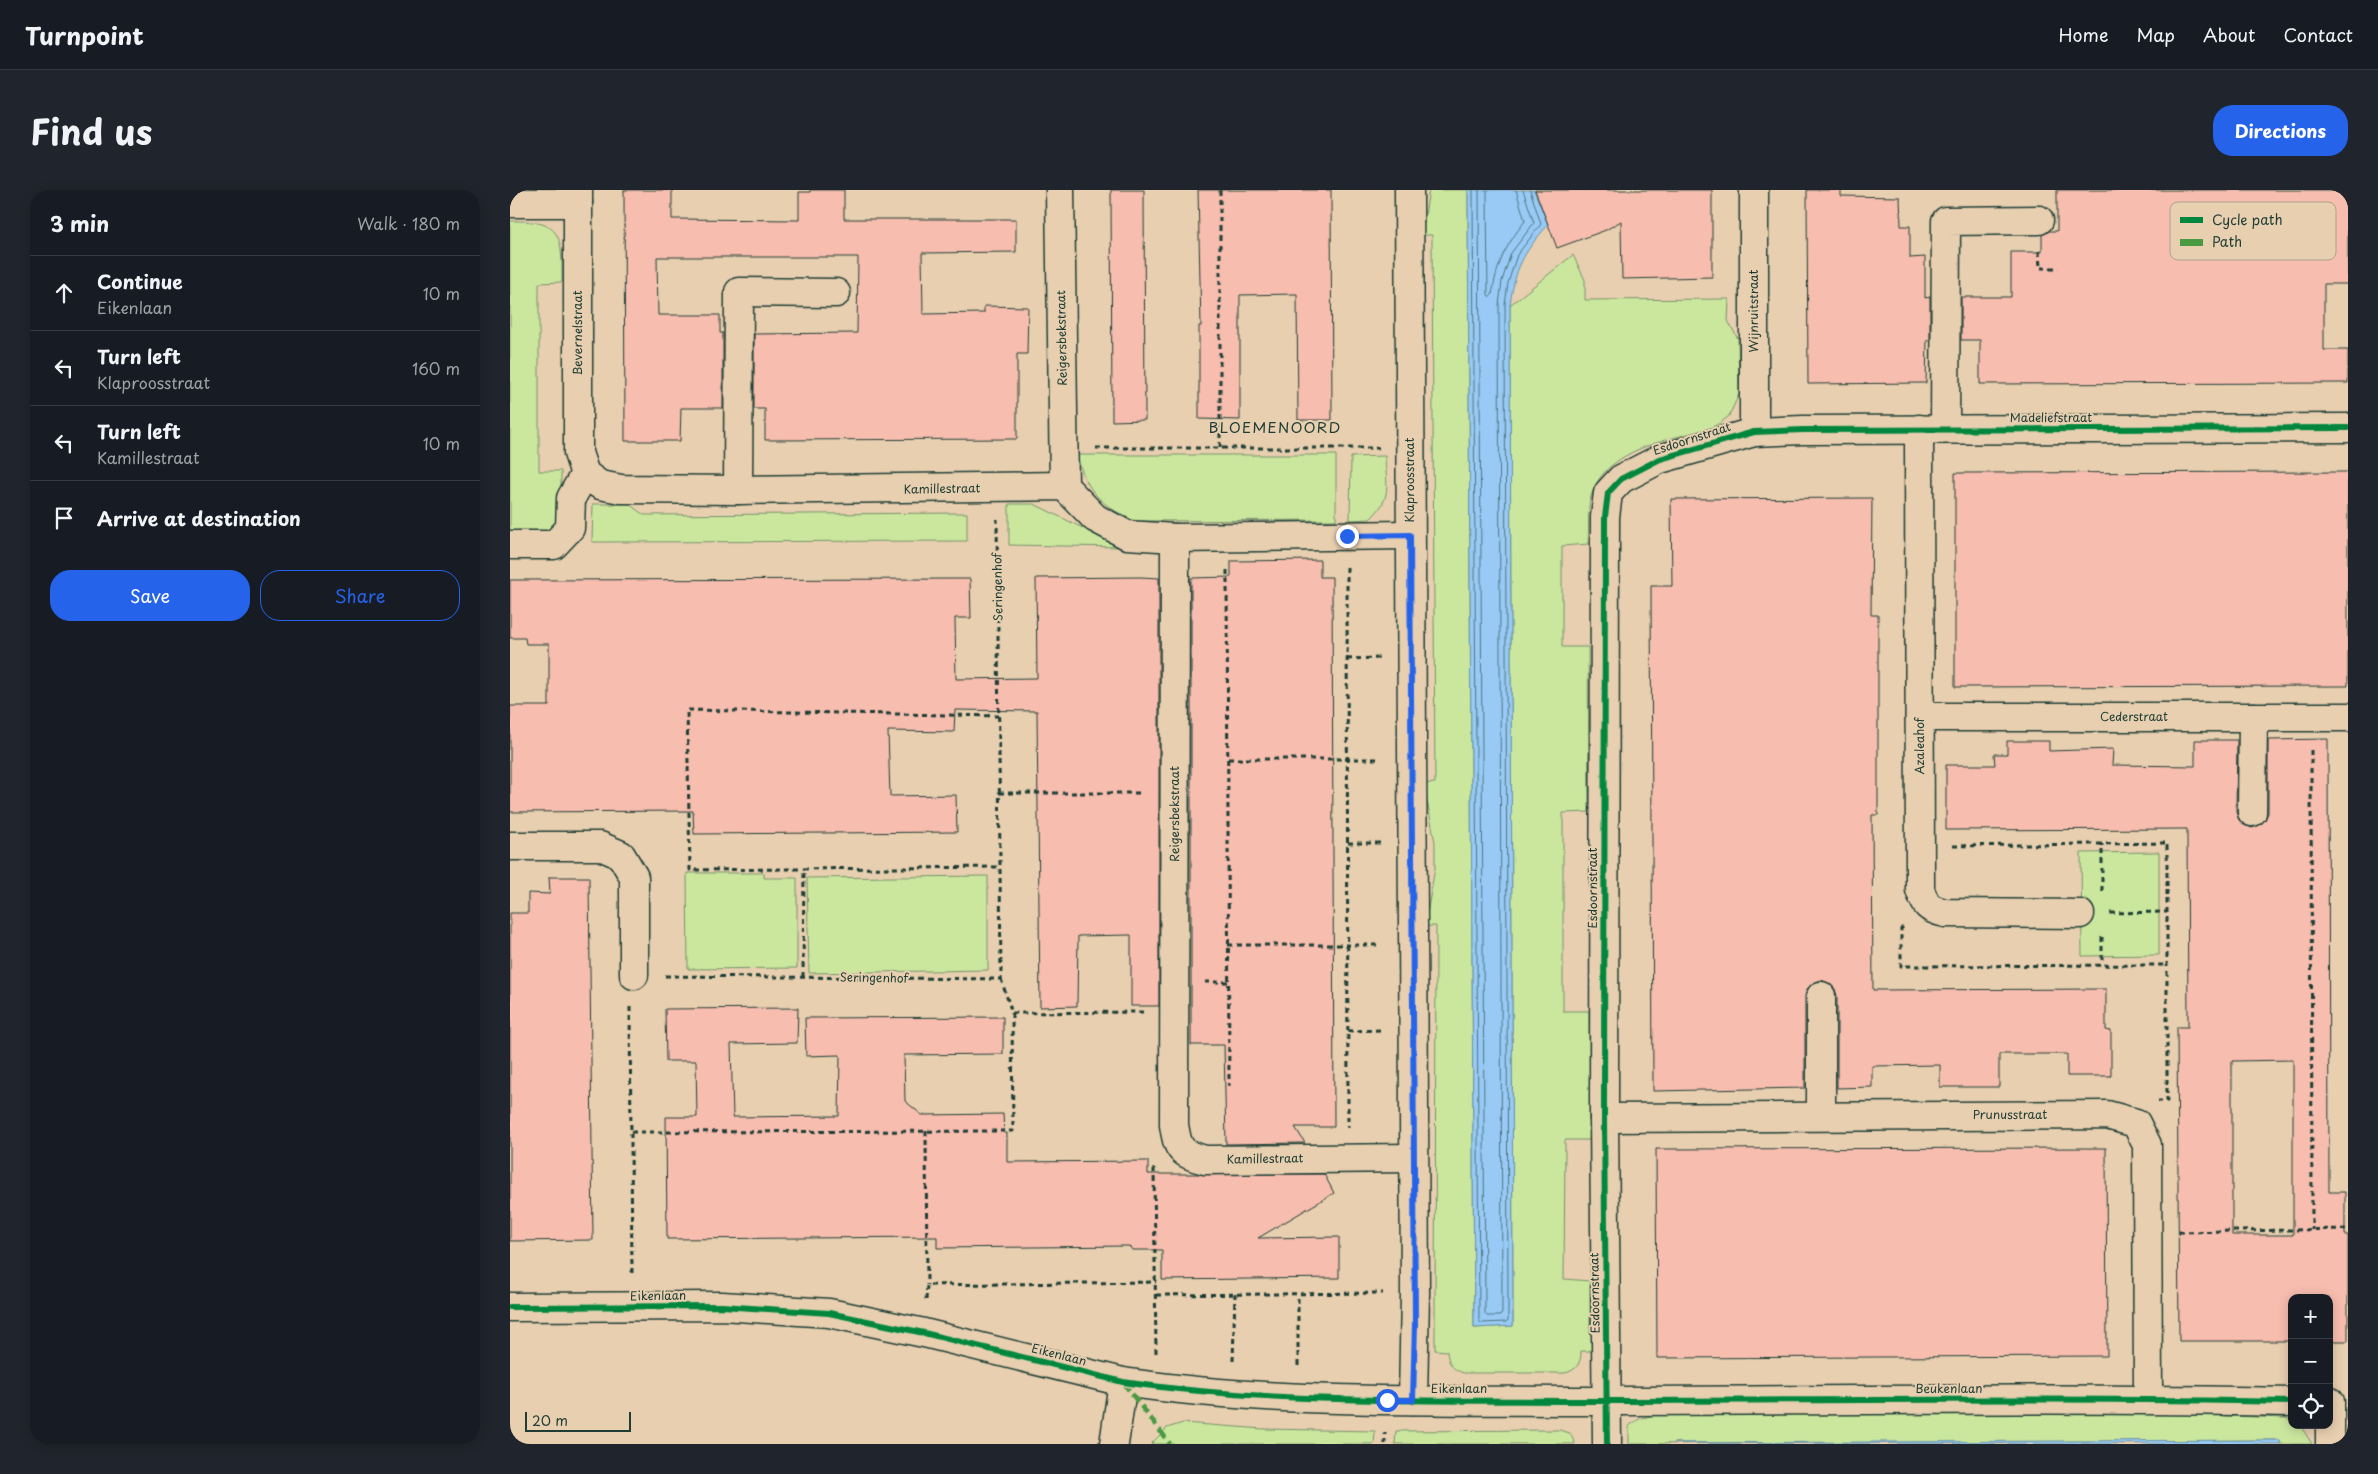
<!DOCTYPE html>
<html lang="en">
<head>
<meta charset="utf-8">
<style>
	:root { --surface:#171b24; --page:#20242c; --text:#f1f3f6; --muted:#9ea1a6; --line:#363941; --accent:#2563eb }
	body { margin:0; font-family:"Playpen Sans",sans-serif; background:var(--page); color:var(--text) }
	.controls { position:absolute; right:15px; bottom:15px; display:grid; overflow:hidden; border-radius:10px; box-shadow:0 2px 12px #0003 }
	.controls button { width:45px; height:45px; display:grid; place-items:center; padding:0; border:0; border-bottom:1px solid var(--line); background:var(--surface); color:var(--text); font:25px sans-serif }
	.scale { position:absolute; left:15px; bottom:12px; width:106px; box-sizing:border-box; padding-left:5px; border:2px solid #1f3d34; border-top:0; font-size:14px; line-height:18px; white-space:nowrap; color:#1f3d34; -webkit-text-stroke:4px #e8cfb0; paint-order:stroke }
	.stop { position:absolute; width:15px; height:15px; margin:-11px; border:4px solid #2563eb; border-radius:50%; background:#fff }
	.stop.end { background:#2563eb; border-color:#fff; box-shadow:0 1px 5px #0008 }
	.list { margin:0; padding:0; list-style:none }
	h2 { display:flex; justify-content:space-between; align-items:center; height:65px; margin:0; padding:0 20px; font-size:21px }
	h2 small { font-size:16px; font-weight:400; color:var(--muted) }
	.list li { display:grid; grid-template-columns:32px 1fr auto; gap:15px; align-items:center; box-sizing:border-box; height:75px; padding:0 20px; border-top:1px solid var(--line) }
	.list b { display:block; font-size:19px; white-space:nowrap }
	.list p { margin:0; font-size:16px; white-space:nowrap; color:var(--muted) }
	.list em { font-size:16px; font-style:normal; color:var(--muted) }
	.actions { display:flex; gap:10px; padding:15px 20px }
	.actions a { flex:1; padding:11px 0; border:1px solid var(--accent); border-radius:20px; text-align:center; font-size:18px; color:var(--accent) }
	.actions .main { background:var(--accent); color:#fff }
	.icon { flex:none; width:28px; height:28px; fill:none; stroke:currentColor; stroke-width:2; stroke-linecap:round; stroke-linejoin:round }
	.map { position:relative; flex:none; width:1838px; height:1254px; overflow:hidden; border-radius:20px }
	header { display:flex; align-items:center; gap:30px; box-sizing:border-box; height:70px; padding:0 25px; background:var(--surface); border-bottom:1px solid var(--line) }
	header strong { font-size:24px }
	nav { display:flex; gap:28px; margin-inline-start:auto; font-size:18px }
	.intro { display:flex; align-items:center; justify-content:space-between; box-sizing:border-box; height:120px; padding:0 30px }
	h1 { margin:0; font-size:35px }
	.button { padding:12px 22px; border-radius:20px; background:var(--accent); color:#fff; font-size:18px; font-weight:700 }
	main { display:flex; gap:30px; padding:0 30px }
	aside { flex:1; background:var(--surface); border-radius:20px; box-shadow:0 2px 12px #0003 }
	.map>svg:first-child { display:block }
	.green { fill:#cbe79e; stroke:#759269 }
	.water { fill:#98caf5; stroke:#6892a8 }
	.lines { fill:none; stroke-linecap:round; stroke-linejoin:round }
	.shore { stroke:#4f7581; stroke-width:1 }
	.building { fill:#f7bdaf; stroke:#1f3d34; fill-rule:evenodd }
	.minor-casing { stroke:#1f3d34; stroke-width:31 }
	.path { stroke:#1f3d34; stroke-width:3; stroke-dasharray:5 4; stroke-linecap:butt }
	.minor { stroke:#e8cfb0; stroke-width:28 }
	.quiet { stroke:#4a9a42; stroke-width:5; stroke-dasharray:10 5; stroke-linecap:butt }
	.cycleway-casing { stroke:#e8cfb0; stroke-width:9 }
	.cycleway { stroke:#00873e; stroke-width:6 }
	.route { stroke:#2563eb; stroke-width:6 }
	.labels { text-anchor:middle; stroke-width:4; stroke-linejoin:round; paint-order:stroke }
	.street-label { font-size:12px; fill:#1f3d34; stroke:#e8cfb0 }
	.quarter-label { font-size:15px; letter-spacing:1px; fill:#1f3d34; stroke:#e8cfb0 }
	.key { fill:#e8cfb0; stroke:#aca38b; stroke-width:1 }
	.key-label { font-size:14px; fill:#1f3d34 }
</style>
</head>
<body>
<header>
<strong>Turnpoint</strong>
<nav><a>Home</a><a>Map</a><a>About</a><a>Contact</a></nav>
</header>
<div class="intro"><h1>Find us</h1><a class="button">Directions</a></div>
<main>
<aside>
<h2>3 min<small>Walk · 180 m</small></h2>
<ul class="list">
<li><svg class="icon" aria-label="ahead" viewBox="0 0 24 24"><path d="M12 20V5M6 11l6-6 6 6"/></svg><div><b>Continue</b><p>Eikenlaan</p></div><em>10 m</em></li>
<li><svg class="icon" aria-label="left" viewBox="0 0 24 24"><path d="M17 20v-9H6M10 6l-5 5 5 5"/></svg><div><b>Turn left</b><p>Klaproosstraat</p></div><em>160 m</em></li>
<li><svg class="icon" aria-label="left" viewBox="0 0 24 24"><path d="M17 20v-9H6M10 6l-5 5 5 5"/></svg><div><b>Turn left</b><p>Kamillestraat</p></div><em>10 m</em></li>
<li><svg class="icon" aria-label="arrive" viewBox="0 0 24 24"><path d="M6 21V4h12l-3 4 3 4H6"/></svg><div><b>Arrive at destination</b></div></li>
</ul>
<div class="actions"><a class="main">Save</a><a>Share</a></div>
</aside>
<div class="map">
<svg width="1838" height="1254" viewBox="0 0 1838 1254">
	<rect width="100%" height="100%" fill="#e8cfb0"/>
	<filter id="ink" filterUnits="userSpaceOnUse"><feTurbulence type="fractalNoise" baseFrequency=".02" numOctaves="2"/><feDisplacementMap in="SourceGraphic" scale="10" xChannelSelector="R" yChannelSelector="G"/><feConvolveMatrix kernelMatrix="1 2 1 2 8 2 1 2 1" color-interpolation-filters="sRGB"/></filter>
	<g filter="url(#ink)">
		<g class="green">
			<path d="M919,0H958L964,1138L1003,1136L1000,115L1063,65L1075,90V110L1219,109L1218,131L1228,149L1229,204L1219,226L1210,233L1200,238C1156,251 1087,259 1079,316C1078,328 1079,342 1078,354L1052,356V457H1078L1079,622L1053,623V821H1079L1080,950H1055L1054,1089L1080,1091V1144H1083V1161H1071C1071,1173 1067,1180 1055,1183H954C942,1180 938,1173 937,1161L925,1160L926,736H915L925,678V652L914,594L925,593L922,45H912Z"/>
			<path d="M0,31C53,30 52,46 52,92L29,93V281H51V338L42,347H0Z"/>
			<path d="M567,265H826V330L624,331C591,315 576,301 567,265Z"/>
			<path d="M875,266C876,296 883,307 860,329L840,330L841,267Z"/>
			<path d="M83,314H119L134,325L457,323V351L82,352Z"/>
			<path d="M499,314H524L611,357L499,355Z"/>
			<path d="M1649,662V765L1572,766L1571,663Z"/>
			<path d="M177,683H254V688H287V778L178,779Z"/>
			<path d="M478,686V780L299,783L297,688Z"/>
			<path d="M1637,1223L1775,1228L1782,1230V1235H1790L1802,1254H1770V1250L1119,1254V1236L1129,1229L1144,1225Z"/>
			<path d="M673,1233L753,1239L865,1241L864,1254H641L657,1238Z"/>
			<path d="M1049,1240L1060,1243L1065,1254H885L886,1241Z"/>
		</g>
		<g class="water">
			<path d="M958,0H1024L1038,35C1013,63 1005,78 1000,115L1003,1136L964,1138Z"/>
			<path d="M1770,1250V1254L1164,1253Z"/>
		</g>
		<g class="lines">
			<g class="shore">
				<path d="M963,0L969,1131L971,1133L996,1132L998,1130L995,115L998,93L1007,65L1031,34L1020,0"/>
				<path d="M969,0L975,1124L977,1126H990L992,1123L989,115L992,91L1001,63L1024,33L1013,0"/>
				<path d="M977,0L978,105L980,107L982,105C987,73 995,57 1015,31L1006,0"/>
			</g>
		</g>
		<g class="building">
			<path d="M114,0H162V29L289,30V2H300V0H334V29H506V62L412,63L413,124L474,123V116L518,117L517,164H507V249L255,250V219H244V144L347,143L348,67H147L148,125H210V143H213V218H171L170,251H115Z"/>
			<path d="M601,0H634L635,230L602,231Z"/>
			<path d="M688,0H821L822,230H788L787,104L730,105V230L689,229V136H691Z"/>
			<path d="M1025,0H1202V87L1112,89L1111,31L1096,40L1047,58Z"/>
			<path d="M1297,0H1331V6L1390,7L1391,36H1400V68L1415,67V108L1420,107V150H1417L1416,193L1298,194Z"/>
			<path d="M1547,0H1838V94H1814V160H1838V193L1470,194V150H1451V107H1501V62H1532V45L1539,41H1547Z"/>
			<path d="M1838,282V496L1445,497V283Z"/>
			<path d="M1362,308L1361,425H1368V625H1362L1363,800L1596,799V840L1601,841V886H1557V864H1489V897H1430V875L1362,876V897L1327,898V806L1325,799L1319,793L1311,790L1303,793L1297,799L1295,806V898L1143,901L1141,396H1162L1161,309Z"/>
			<path d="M810,370V387H822L824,937H785L795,953L716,954L714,855H681V388L721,387V371Z"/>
			<path d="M631,387L649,388V816H621V745L568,746L567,816L530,817L527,521L445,520L444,542L378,541L380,606L446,605L447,642L184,644L183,621L0,622V516H39V454H16L15,448H0V390L460,389L461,428H445L446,489L527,488L526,388Z"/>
			<path d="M1818,549L1819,1002H1835V1045H1838V1151H1819V1108H1782V1151H1669L1667,837H1678L1677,639L1436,640V575H1485L1484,564H1497V551H1539V561L1603,559L1602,575L1685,576V550H1727L1726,622L1729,630L1734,635L1742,638L1750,635L1755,630L1758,623V550ZM1783,870V1045H1722V871Z"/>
			<path d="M39,687H79L83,1050L0,1051V723H18V703L40,704Z"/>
			<path d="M288,818L287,853L221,854L223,927L329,926L330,865L296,866L295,828L493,827V864L394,865L395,911L412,925L493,924L494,943H497V972L638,971V984H814L824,1003L748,1048L829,1047V1088L652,1090V1060H622L619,1056L427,1058V1047L157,1049L156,927H187L186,871H156L155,819Z"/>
			<path d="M1596,958L1597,1166L1147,1168L1146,959Z"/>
		</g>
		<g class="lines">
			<defs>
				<g id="minor">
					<path d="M68,0V263L75,284"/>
					<path d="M550,0L554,296"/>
					<path d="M899,0L905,1103L903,1210"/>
					<path d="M1244,0V242"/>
					<path d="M0,13H68"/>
					<path d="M1409,239L1410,700C1416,716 1418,719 1435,723L1570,724"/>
					<path d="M1435,239L1436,31L1529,30"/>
					<path d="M228,300L229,102L326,103"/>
					<path d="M665,348L664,935C668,960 670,963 695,970L903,968"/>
					<path d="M0,355H44L60,338L61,308L75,284L90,295L111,299L228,300L554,296L585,328L617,345L665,348L900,345"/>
					<path d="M1410,527H1838"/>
					<path d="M1742,622L1743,527"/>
					<path d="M0,656H90L111,665L124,687V785"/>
					<path d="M1311,926V806"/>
					<path d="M1094,928L1597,925L1626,933L1637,955L1638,1209"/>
					<path d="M0,1117L212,1116L319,1123L414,1143L613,1192C763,1214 914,1210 1065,1211C1304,1211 1543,1207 1782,1212"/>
					<path d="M1820,1212V1254"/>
					<path d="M604,1254L613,1192"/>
					<path d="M1097,1254L1094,928L1095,327L1098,303L1111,289L1150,269L1244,242L1293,240L1838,238"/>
				</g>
			</defs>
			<use href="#minor" class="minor-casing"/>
			<g class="path">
				<path d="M710,0V258"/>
				<path d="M1529,61L1530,78H1549"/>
				<path d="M586,258H869"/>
				<path d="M837,377L838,938"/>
				<path d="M717,380L719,896"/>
				<path d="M837,469L869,468"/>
				<path d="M489,526L177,520L180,680L490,677"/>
				<path d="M1801,560L1802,1040"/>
				<path d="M718,569H870"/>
				<path d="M489,603H632"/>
				<path d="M838,653H870"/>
				<path d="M1443,656L1657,653V911H1648"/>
				<path d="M1592,701V654"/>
				<path d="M1600,723L1657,722"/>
				<path d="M1393,737L1391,739V776L1657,775"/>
				<path d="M1592,747V774"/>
				<path d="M718,755H870"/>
				<path d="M155,786L491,789L487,329"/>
				<path d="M293,787L294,679"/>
				<path d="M491,789L502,823L633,822"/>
				<path d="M695,792H719"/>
				<path d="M120,817L122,1085"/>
				<path d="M838,841L873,840"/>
				<path d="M416,941L417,1095"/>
				<path d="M121,942L503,941L502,823"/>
				<path d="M644,978L646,1164"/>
				<path d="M1669,1042L1838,1039"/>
				<path d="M646,1105L873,1103"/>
				<path d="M416,1110L417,1095L646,1092"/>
				<path d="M723,1171L725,1104"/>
				<path d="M788,1176V1104"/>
				<path d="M875,1254V1243"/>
			</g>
			<use href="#minor" class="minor"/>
			<path class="quiet" d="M613,1192L660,1254"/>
			<defs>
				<g id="cycleway">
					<path d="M0,1117L212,1116L319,1123L414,1143L613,1192C763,1214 914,1210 1065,1211C1304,1211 1543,1207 1782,1212"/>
					<path d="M1097,1254L1094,928L1095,327L1098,303L1111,289L1150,269L1244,242L1293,240L1838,238"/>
				</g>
			</defs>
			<use href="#cycleway" class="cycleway-casing"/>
			<use href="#cycleway" class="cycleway"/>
		</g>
	</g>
	<g class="lines" filter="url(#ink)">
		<path class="route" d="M837,346L900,345L905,1134L903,1210H877"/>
	</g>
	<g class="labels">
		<g class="street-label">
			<text transform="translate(1244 121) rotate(-90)" y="4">Wijnruitstraat</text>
			<text transform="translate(68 143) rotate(-90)" y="4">Bevernelstraat</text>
			<text transform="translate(552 148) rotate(-91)" y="4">Reigersbekstraat</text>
			<text x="1541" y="232">Madeliefstraat</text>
			<text transform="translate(1182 249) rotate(-18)" y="4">Esdoornstraat</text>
			<text transform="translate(900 290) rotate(-90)" y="4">Klaproosstraat</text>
			<text transform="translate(432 299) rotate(-1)" y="4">Kamillestraat</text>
			<text transform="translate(488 397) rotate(-91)" y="4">Seringenhof</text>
			<text x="1624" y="531">Cederstraat</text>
			<text transform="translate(1410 556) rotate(-90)" y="4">Azaleahof</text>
			<text transform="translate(665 624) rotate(-90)" y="4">Reigersbekstraat</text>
			<text transform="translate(1083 698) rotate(-90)" y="4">Esdoornstraat</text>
			<text transform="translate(364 788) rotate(1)" y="4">Seringenhof</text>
			<text x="1500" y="929">Prunusstraat</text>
			<text transform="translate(755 969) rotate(-1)" y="4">Kamillestraat</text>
			<text transform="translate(1085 1103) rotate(-91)" y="4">Esdoornstraat</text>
			<text transform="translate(148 1106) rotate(-1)" y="4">Eikenlaan</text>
			<text transform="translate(549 1165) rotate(14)" y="4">Eikenlaan</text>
			<text x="949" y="1203">Eikenlaan</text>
			<text x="1439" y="1203">Beukenlaan</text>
		</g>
		<g class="quarter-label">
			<text x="765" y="243">BLOEMENOORD</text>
		</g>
	</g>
	<rect x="1660" y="12" width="166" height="58" rx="8" class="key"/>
	<rect x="1670" y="27" width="23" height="6" fill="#00873e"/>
	<rect x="1670" y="49" width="23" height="7" fill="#4a9a42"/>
	<g class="key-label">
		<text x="1702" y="35">Cycle path</text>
		<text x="1702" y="57">Path</text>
	</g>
</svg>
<div class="controls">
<button>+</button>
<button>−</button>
<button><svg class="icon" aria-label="locate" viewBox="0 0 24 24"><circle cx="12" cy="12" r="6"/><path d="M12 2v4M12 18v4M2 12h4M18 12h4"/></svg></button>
</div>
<div class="scale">20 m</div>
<div class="stop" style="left:877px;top:1210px"></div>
<div class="stop end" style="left:837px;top:346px"></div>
</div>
</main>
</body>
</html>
